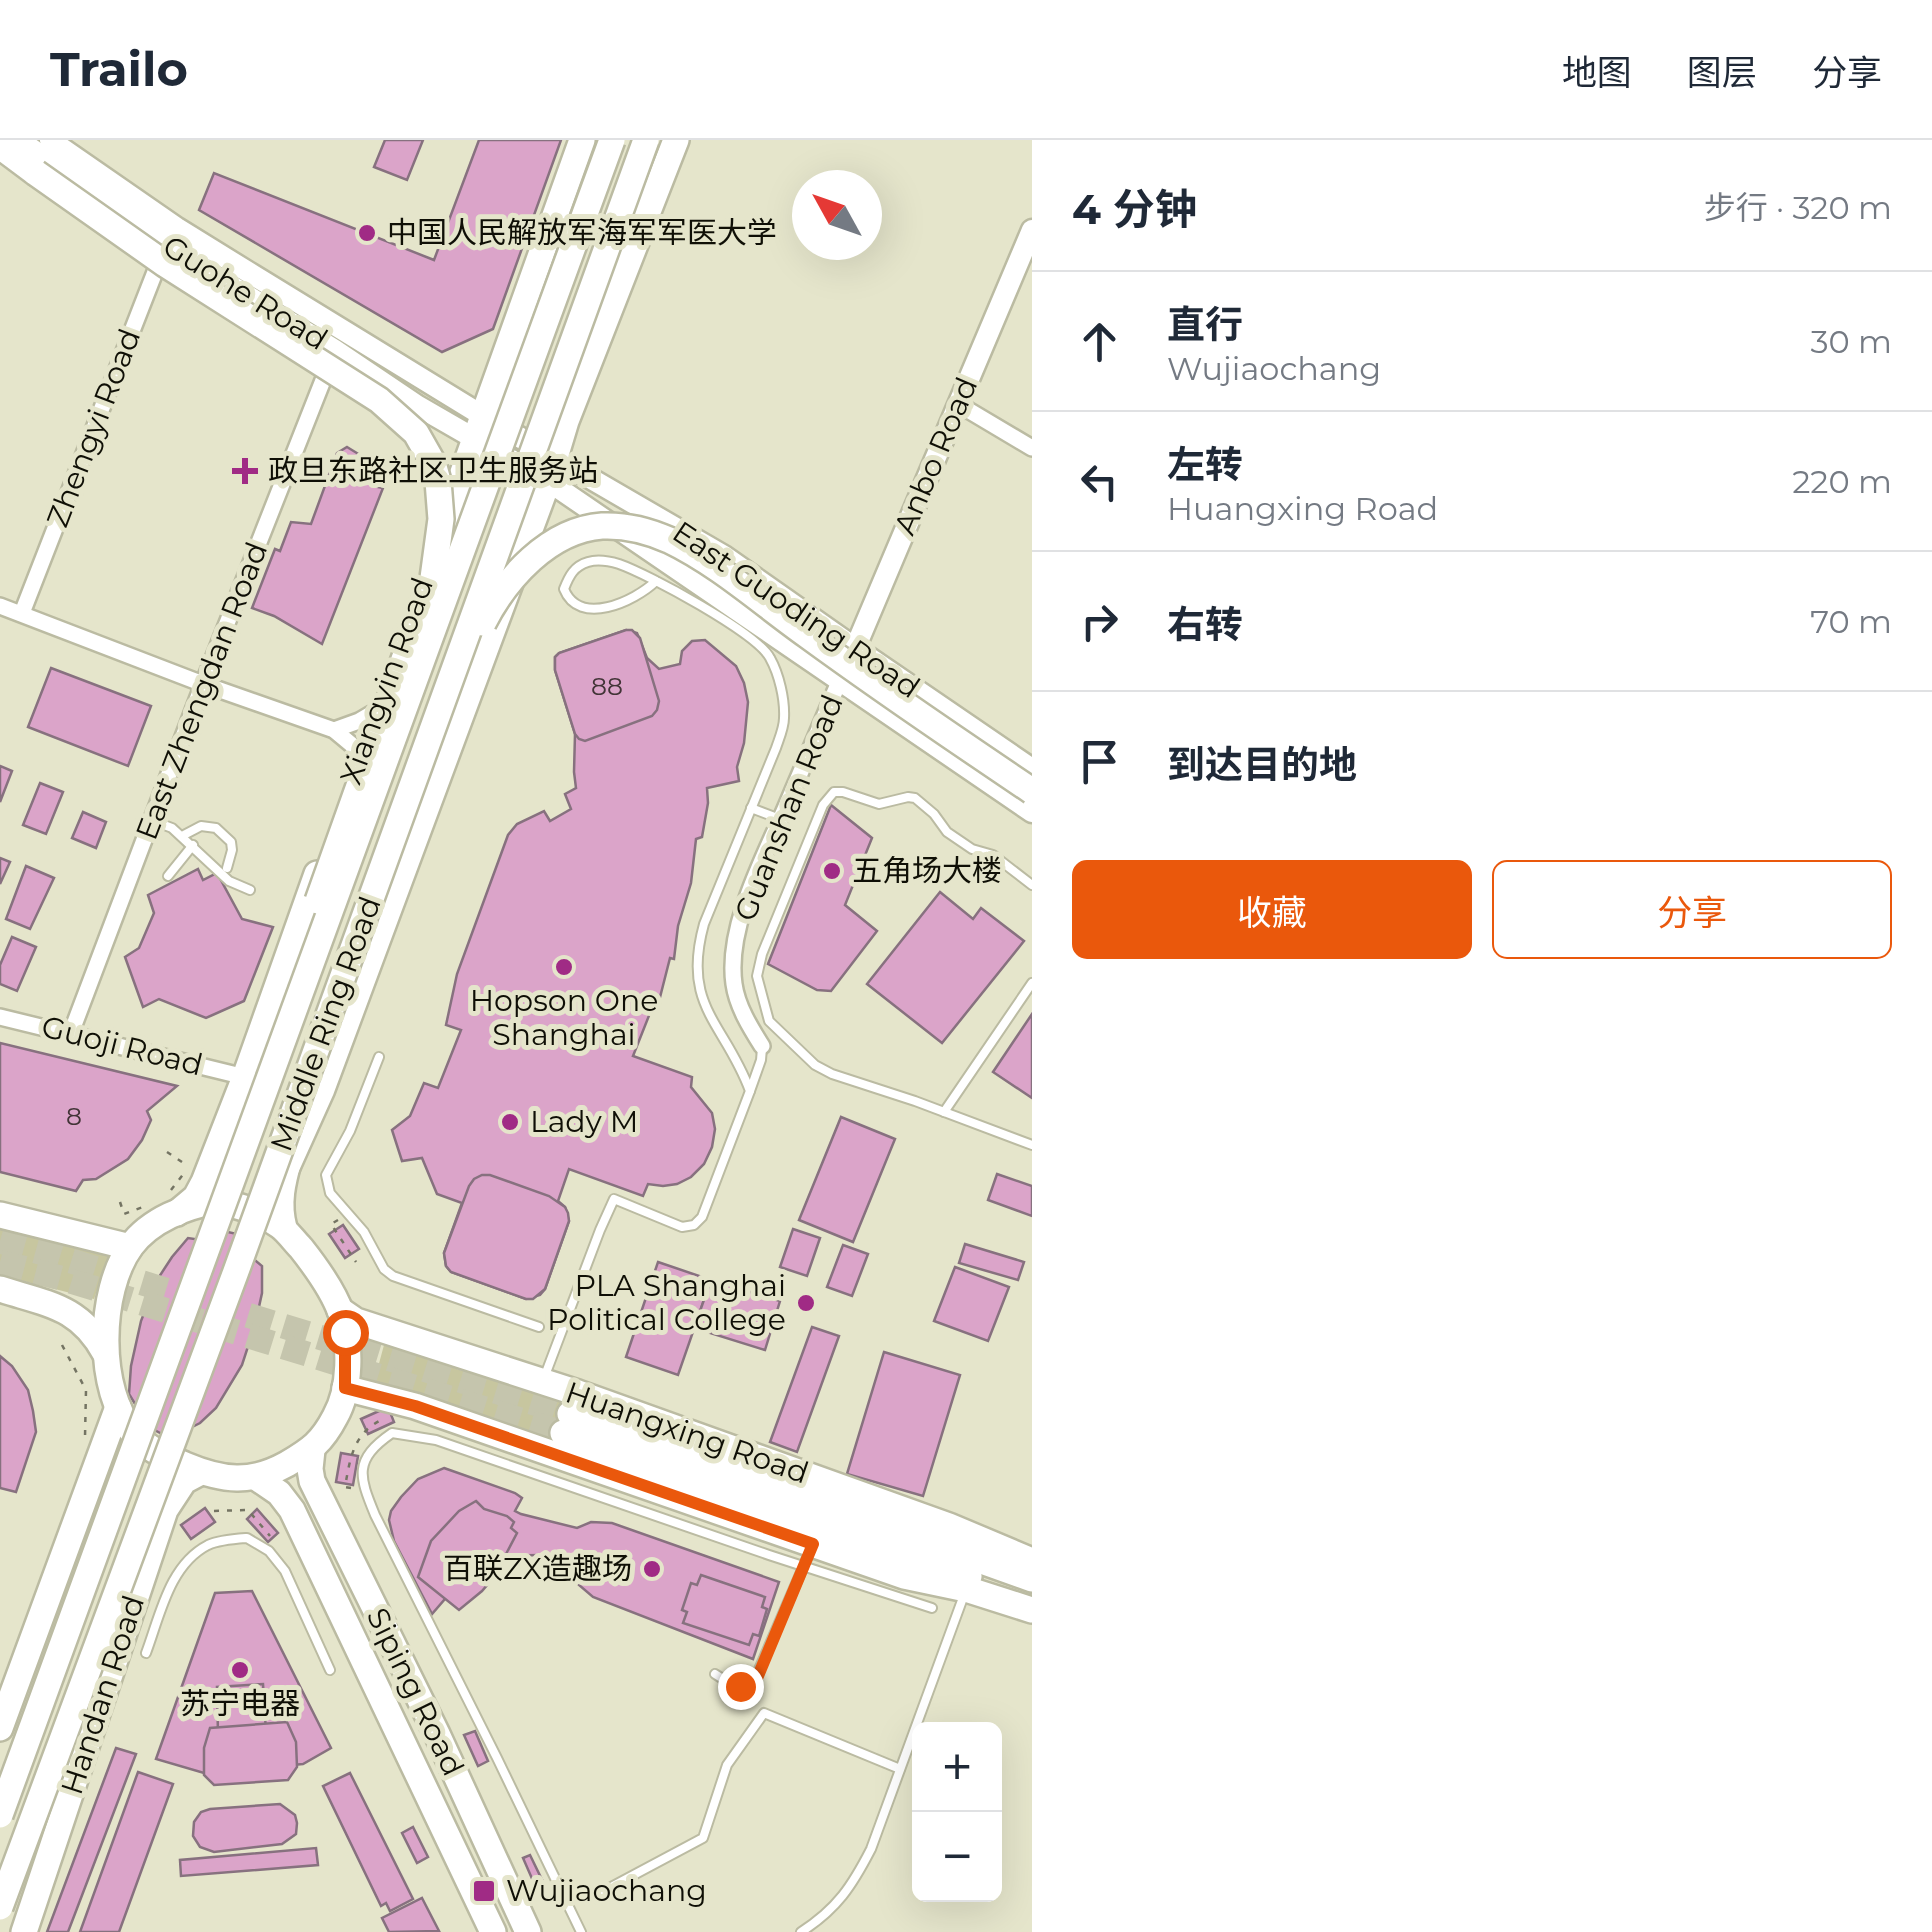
<!DOCTYPE html>
<html lang="zh">
<head>
<meta charset="utf-8">
<style>
	:root { --surface:#fff; --page:#f2f2f3; --text:#1f2937; --muted:#747a83; --line:#e0e1e3; --accent:#ea580c }
	body { margin:0; font-family:Montserrat,"Noto Sans SC",sans-serif; background:var(--page); color:var(--text) }
	.controls { position:absolute; right:30px; bottom:30px; display:grid; overflow:hidden; border-radius:15px; box-shadow:0 10px 40px #0002 }
	.controls button { width:90px; height:90px; display:grid; place-items:center; padding:0; border:0; border-bottom:2px solid var(--line); background:var(--surface); color:var(--text); font:50px sans-serif }
	.compass { position:absolute; left:792px; top:30px; width:90px; height:90px; border-radius:50%; background:var(--surface); box-shadow:0 10px 40px #0002; rotate:310deg }
	.stop { position:absolute; width:30px; height:30px; margin:-22px; border:8px solid #ea580c; border-radius:50%; background:#fff }
	.stop.end { background:#ea580c; border-color:#fff; box-shadow:0 2px 10px #0008 }
	.list { margin:0; padding:0; list-style:none }
	h2 { display:flex; justify-content:space-between; align-items:center; height:130px; margin:0; padding:0 40px; font-size:42px }
	h2 small { font-size:32px; font-weight:400; color:var(--muted) }
	.list li { display:grid; grid-template-columns:65px 1fr auto; gap:30px; align-items:center; box-sizing:border-box; height:140px; padding:0 40px; border-top:2px solid var(--line) }
	.list b { display:block; font-size:38px; white-space:nowrap }
	.list p { margin:0; font-size:32px; white-space:nowrap; color:var(--muted) }
	.list em { font-size:32px; font-style:normal; color:var(--muted) }
	.actions { display:flex; gap:20px; padding:30px 40px }
	.actions a { flex:1; padding:22px 0; border:2px solid var(--accent); border-radius:15px; text-align:center; font-size:35px; color:var(--accent) }
	.actions .main { background:var(--accent); color:#fff }
	.icon { flex:none; width:55px; height:55px; fill:none; stroke:currentColor; stroke-width:2; stroke-linecap:round; stroke-linejoin:round }
	.map { position:relative; flex:none; width:1032px; height:1792px; overflow:hidden }
	header { display:flex; align-items:center; gap:60px; box-sizing:border-box; height:140px; padding:0 50px; background:var(--surface); border-bottom:2px solid var(--line) }
	header strong { font-size:48px }
	nav { display:flex; gap:55px; margin-inline-start:auto; font-size:35px }
	main { display:flex }
	aside { flex:1; background:var(--surface) }
	.map>svg:first-child { display:block }
	.green { fill:#c7c69f }
	.building { fill:#dba4c9; stroke:#87717f; stroke-width:2.5 }
	.lines { fill:none; stroke-linecap:round; stroke-linejoin:round }
	.primary-tunnel { stroke:#c5c5ad; stroke-width:25; stroke-dasharray:25 12; stroke-linecap:butt }
	.service-casing { stroke:#bbbba2; stroke-width:12 }
	.minor-casing { stroke:#bbbba2; stroke-width:20 }
	.tertiary-casing { stroke:#bbbba2; stroke-width:25 }
	.primary-casing { stroke:#bbbba2; stroke-width:30 }
	.trunk-casing { stroke:#bbbba2; stroke-width:30 }
	.path { stroke:#747463; stroke-width:2.5; stroke-dasharray:5 8; stroke-linecap:butt }
	.service { stroke:#fff; stroke-width:8 }
	.minor { stroke:#fff; stroke-width:15 }
	.tertiary { stroke:#fff; stroke-width:20 }
	.primary { stroke:#fff; stroke-width:25 }
	.trunk { stroke:#fff; stroke-width:25 }
	.trunk-bridge-casing { stroke:#bbbba2; stroke-width:30; stroke-linecap:butt }
	.trunk-bridge { stroke:#fff; stroke-width:25 }
	.route { stroke:#ea580c; stroke-width:12 }
	.poi-dot { fill:#a02b85; stroke:#e5e5cb; stroke-width:4 }
	.labels { text-anchor:middle; stroke-width:10; stroke-linejoin:round; paint-order:stroke }
	.number-label { font-size:25px; fill:#423437 }
	.poi-label { font-size:30px; fill:#0f0f06; stroke:#e5e5cb; text-anchor:start }
	.street-label { font-size:30px; fill:#0f0f06; stroke:#e5e5cb }
</style>
</head>
<body>
<header>
<strong>Trailo</strong>
<nav><a>地图</a><a>图层</a><a>分享</a></nav>
</header>
<main>
<div class="map">
<svg width="1032" height="1792" viewBox="0 0 1032 1792">
	<rect width="100%" height="100%" fill="#e5e5cb"/>
	<g class="green">
		<path d="M0,1088L109,1115L94,1159L0,1135Z"/>
		<path d="M384,1205L484,1238L568,1260L552,1304L374,1242Z"/>
	</g>
	<g class="building">
		<path d="M385,0H423L407,40L374,27Z"/>
		<path d="M479,0H561L493,189L442,212L199,70L214,33L434,120Z"/>
		<path d="M347,307L378,326L381,338L378,347L383,348L322,504L274,476L252,468L275,409L280,411L291,382L311,384L337,313Z"/>
		<path d="M626,490L637,493L647,518L659,529L680,524L682,511L692,501L705,500L736,526L744,543L748,562L744,603L737,627L739,641L707,648L708,663L702,697L696,699L691,743L678,786L674,819L670,818L657,869L652,868L633,916L692,937L691,947L712,973L715,989L712,1007L704,1024L691,1037L677,1044L663,1046L648,1044L643,1056L569,1029L558,1061L565,1067L569,1081L545,1149L540,1155L526,1159L451,1132L446,1126L444,1113L462,1063L437,1054L422,1018L402,1021L392,990L410,976L424,943L438,948L461,890L446,885L457,834L508,695L517,684L544,671L550,681L571,669L565,654L576,648L574,632L575,594L555,530V517L559,513Z"/>
		<path d="M626,490H632L640,498L659,561L657,570L652,576L585,601L579,599L575,594L555,530V517L559,513Z"/>
		<path d="M51,528L151,566L128,626L28,587Z"/>
		<path d="M0,626L12,631L0,662Z"/>
		<path d="M40,643L63,652L46,694L23,685Z"/>
		<path d="M831,665L872,698L845,765L877,791L831,851L817,850L768,824Z"/>
		<path d="M83,672L106,682L96,708L72,698Z"/>
		<path d="M0,718L10,722L0,744Z"/>
		<path d="M26,726L54,738L30,789L6,779Z"/>
		<path d="M198,729L203,740L217,733L242,779L273,787L244,861L206,878L159,859L143,867L125,817L139,808L154,773L148,755Z"/>
		<path d="M940,752L973,779L981,768L1024,801L942,903L867,844Z"/>
		<path d="M12,797L36,807L17,851L0,844V825Z"/>
		<path d="M1032,874V958L993,932Z"/>
		<path d="M0,903L177,946L147,971L151,980L142,1000L128,1019L96,1039L83,1040L76,1051L0,1032Z"/>
		<path d="M841,977L895,999L853,1102L799,1080Z"/>
		<path d="M997,1034L1032,1046V1076L988,1060Z"/>
		<path d="M482,1035H490L549,1056L565,1067L568,1073L569,1081L545,1149L533,1159H526L451,1132L446,1126L444,1113L469,1046L474,1039Z"/>
		<path d="M343,1085L359,1109L345,1118L329,1094Z"/>
		<path d="M793,1089L820,1098L807,1136L780,1127Z"/>
		<path d="M219,1090L237,1094L251,1117L262,1126V1153L255,1185L242,1225L216,1268L200,1283L182,1292L162,1294L149,1287L129,1254L131,1226L141,1181L157,1140L172,1117L188,1098L201,1100Z"/>
		<path d="M965,1104L1024,1122L1018,1140L959,1123Z"/>
		<path d="M843,1105L868,1114L852,1156L827,1147Z"/>
		<path d="M658,1122L711,1140L678,1235L626,1217Z"/>
		<path d="M955,1127L1009,1147L988,1201L934,1181Z"/>
		<path d="M711,1140L780,1161L765,1210L694,1188Z"/>
		<path d="M812,1187L839,1196L797,1312L770,1302Z"/>
		<path d="M884,1212L960,1235L923,1356L847,1334Z"/>
		<path d="M0,1216L12,1226L28,1250L33,1271L36,1292L16,1352L0,1348Z"/>
		<path d="M388,1267L394,1282L368,1294L361,1279Z"/>
		<path d="M341,1313L358,1316L353,1345L336,1342Z"/>
		<path d="M444,1328L515,1353L522,1358L515,1371L521,1374L577,1388L591,1382L612,1383L779,1442L753,1519L593,1457L544,1415L482,1416L432,1474L394,1401L389,1380L391,1371L401,1357L418,1339Z"/>
		<path d="M476,1361L484,1369L507,1376L514,1382L511,1388L517,1393L494,1437L482,1451L459,1470L418,1437L431,1401L459,1371Z"/>
		<path d="M205,1368L215,1382L191,1399L181,1385Z"/>
		<path d="M257,1369L278,1393L268,1402L247,1379Z"/>
		<path d="M701,1435L765,1457L762,1467L767,1469L759,1496L753,1494L749,1505L683,1483L687,1472L682,1470L691,1443L697,1445Z"/>
		<path d="M252,1451L331,1608L303,1624L204,1633L156,1619L215,1453Z"/>
		<path d="M263,1544L266,1592L218,1595L217,1547Z"/>
		<path d="M287,1582L296,1602L297,1627L288,1640L214,1645L204,1635V1608L210,1588Z"/>
		<path d="M475,1591L488,1621L478,1626L464,1595Z"/>
		<path d="M116,1608L136,1614L68,1792H47Z"/>
		<path d="M138,1632L173,1644L119,1792H80Z"/>
		<path d="M350,1633L413,1759L390,1771L386,1763L381,1766L323,1646Z"/>
		<path d="M280,1664L295,1675L297,1683L296,1694L282,1704L214,1712L200,1707L193,1696L194,1682L201,1672L210,1669Z"/>
		<path d="M413,1687L428,1717L417,1723L402,1693Z"/>
		<path d="M316,1708L318,1725L181,1736L180,1720Z"/>
		<path d="M530,1715L545,1746L537,1750L523,1718Z"/>
		<path d="M422,1758L439,1791L389,1792L382,1778Z"/>
	</g>
	<g class="lines">
		<g class="primary-tunnel">
			<path d="M0,1101L58,1117L570,1274"/>
			<path d="M0,1122L61,1138L563,1293"/>
		</g>
		<defs>
			<g id="service">
				<path d="M751,668L780,679"/>
				<path d="M151,680L172,688L229,741L250,750"/>
				<path d="M182,696L201,686L216,688L231,702L232,710L227,728"/>
				<path d="M168,736L193,705"/>
				<path d="M1032,745L993,715L972,709L947,692L934,674L915,658L908,657L879,664L843,652H834L823,665L762,814L757,836L769,881L815,925L832,934L915,961L1032,1005"/>
				<path d="M379,917L350,991L326,1035L330,1053L364,1092L384,1129L393,1136L539,1187"/>
				<path d="M750,951L761,920L762,908"/>
				<path d="M944,972L1032,843"/>
				<path d="M544,1238L600,1090L614,1059L682,1087L694,1085L702,1077L750,951C725,883 681,867 704,784L776,608C779,599 784,588 784,578C785,559 779,534 770,518C757,493 648,434 619,424C609,421 598,419 588,422C574,426 569,436 564,449C579,487 634,462 656,441"/>
				<path d="M146,1513C160,1476 169,1425 208,1405C219,1400 234,1399 247,1398L269,1411L285,1431L330,1530"/>
				<path d="M715,1534C727,1542 739,1550 754,1541L811,1409"/>
				<path d="M598,1754L703,1698L727,1625L764,1573L900,1629"/>
				<path d="M581,1792L497,1618L375,1375C359,1336 353,1320 392,1293L436,1300L769,1415L932,1468"/>
				<path d="M801,1792C837,1769 852,1746 871,1709L964,1455"/>
			</g>
			<g id="minor">
				<path d="M958,264L1032,308"/>
				<path d="M0,466L203,544L334,590L352,605L358,617"/>
				<path d="M22,473L162,114"/>
				<path d="M334,590L359,581L376,571"/>
				<path d="M0,877L245,937"/>
				<path d="M71,893L203,544L331,220"/>
				<path d="M762,906C750,887 737,866 734,844C726,788 763,719 785,669C803,627 821,584 839,542"/>
			</g>
			<g id="tertiary">
				<path d="M19,0L209,132L335,210L418,266L548,341L1032,672"/>
				<path d="M50,0L177,88L253,135L483,276L724,416L855,508L1032,629"/>
				<path d="M851,518L1032,90"/>
			</g>
			<g id="primary">
				<path d="M442,391L582,0"/>
				<path d="M286,1029L322,949L548,341L566,281L676,0"/>
				<path d="M217,1061C240,1066 261,1072 280,1086C288,1092 294,1101 301,1108C316,1127 333,1150 341,1173C351,1204 351,1249 335,1277C322,1302 311,1310 287,1324C251,1344 223,1341 185,1325C167,1317 147,1309 134,1294C96,1251 98,1151 131,1106C150,1080 186,1066 217,1061Z"/>
				<path d="M177,1073L196,1057L204,1042L245,937L317,734"/>
				<path d="M0,1075L130,1107"/>
				<path d="M284,1088C277,1062 283,1041 290,1015"/>
				<path d="M0,1149C47,1164 80,1166 105,1213"/>
				<path d="M340,1170L356,1181L578,1253L949,1386L1032,1421"/>
				<path d="M345,1248L415,1266L904,1436L966,1449L1032,1470"/>
				<path d="M570,1274L1032,1439"/>
				<path d="M563,1293L969,1436"/>
				<path d="M312,1310L310,1329L312,1341L437,1594L528,1792"/>
				<path d="M257,1338L279,1353L292,1370L493,1792"/>
				<path d="M0,1588L118,1267"/>
				<path d="M24,1792L165,1370L184,1341L201,1332"/>
			</g>
			<path id="trunk" d="M0,6L36,33"/>
		</defs>
		<use href="#service" class="service-casing"/>
		<use href="#minor" class="minor-casing"/>
		<use href="#tertiary" class="tertiary-casing"/>
		<use href="#primary" class="primary-casing"/>
		<use href="#trunk" class="trunk-casing"/>
		<g class="path">
			<path d="M167,1012L188,1026"/>
			<path d="M171,1050L185,1032"/>
			<path d="M120,1062L124,1074L143,1067"/>
			<path d="M338,1080L331,1084L356,1122"/>
			<path d="M62,1205L86,1250L85,1297"/>
			<path d="M351,1348L345,1347C350,1319 353,1294 381,1280"/>
			<path d="M214,1371L248,1370L270,1396"/>
		</g>
		<use href="#service" class="service"/>
		<use href="#minor" class="minor"/>
		<use href="#tertiary" class="tertiary"/>
		<use href="#primary" class="primary"/>
		<use href="#trunk" class="trunk"/>
		<defs>
			<g id="trunk-bridge">
				<path d="M36,33L165,124L379,260L416,293L433,323L438,341L441,379L433,438L318,761"/>
				<path d="M483,483C506,438 549,390 602,386C625,385 649,391 669,400C719,424 762,463 807,495C881,549 956,600 1032,651"/>
				<path d="M0,1675L612,0"/>
				<path d="M0,1767L235,1134L646,0"/>
			</g>
		</defs>
		<use href="#trunk-bridge" class="trunk-bridge-casing"/>
		<use href="#trunk-bridge" class="trunk-bridge"/>
	</g>
	<g class="lines">
		<path class="route" d="M345,1192V1248L415,1266L813,1404L758,1536L748,1544L740,1546"/>
	</g>
	<g class="poi-dot">
		<circle cx="367" cy="93" r="10"/>
		<path d="M240 316h10v10h10v10h-10v10h-10v-10h-10v-10h10z"/>
		<circle cx="832" cy="731" r="10"/>
		<circle cx="564" cy="827" r="10"/>
		<circle cx="510" cy="982" r="10"/>
		<circle cx="806" cy="1163" r="10"/>
		<circle cx="652" cy="1429" r="10"/>
		<circle cx="240" cy="1530" r="10"/>
		<rect x="472" y="1739" width="24" height="24" rx="5"/>
	</g>
	<g class="labels">
		<g class="number-label">
			<text x="607" y="555">88</text>
			<text x="74" y="985">8</text>
		</g>
		<g class="poi-label">
			<text x="387" y="103">中国人民解放军海军军医大学</text>
			<text x="268" y="341">政旦东路社区卫生服务站</text>
			<text x="852" y="741">五角场大楼</text>
			<text x="564" y="871" text-anchor="middle">Hopson One<tspan x="564" dy="34">Shanghai</tspan></text>
			<text x="530" y="992">Lady M</text>
			<text x="786" y="1156" text-anchor="end">PLA Shanghai<tspan x="786" dy="34">Political College</tspan></text>
			<text x="632" y="1439" text-anchor="end">百联ZX造趣场</text>
			<text x="240" y="1574" text-anchor="middle">苏宁电器</text>
			<text x="506" y="1761">Wujiaochang</text>
		</g>
		<g class="street-label">
			<text transform="translate(245 153) rotate(32)" y="10">Guohe Road</text>
			<text transform="translate(94 288) rotate(-69)" y="10">Zhengyi Road</text>
			<text transform="translate(936 316) rotate(-67)" y="10">Anbo Road</text>
			<text transform="translate(796 470) rotate(34)" y="10">East Guoding Road</text>
			<text transform="translate(387 541) rotate(-70)" y="10">Xiangyin Road</text>
			<text transform="translate(202 551) rotate(-69)" y="10">East Zhengdan Road</text>
			<text transform="translate(789 668) rotate(-68)" y="10">Guanshan Road</text>
			<text transform="translate(326 884) rotate(-70)" y="10">Middle Ring Road</text>
			<text transform="translate(122 906) rotate(14)" y="10">Guoji Road</text>
			<text transform="translate(687 1293) rotate(19)" y="10">Huangxing Road</text>
			<text transform="translate(415 1552) rotate(64)" y="10">Siping Road</text>
			<text transform="translate(103 1555) rotate(-72)" y="10">Handan Road</text>
		</g>
	</g>
</svg>
<div class="controls">
<button>+</button>
<button>−</button>
</div>
<svg class="compass" viewBox="-18 -18 36 36"><path d="M0-13l5 13h-10z" fill="#e53935"/><path d="M0 13l5-13h-10z" fill="#747a83"/></svg>
<div class="stop" style="left:345px;top:1192px"></div>
<div class="stop end" style="left:740px;top:1546px"></div>
</div>
<aside>
<h2>4 分钟<small>步行 · 320 m</small></h2>
<ul class="list">
<li><svg class="icon" aria-label="ahead" viewBox="0 0 24 24"><path d="M12 20V5M6 11l6-6 6 6"/></svg><div><b>直行</b><p>Wujiaochang</p></div><em>30 m</em></li>
<li><svg class="icon" aria-label="left" viewBox="0 0 24 24"><path d="M17 20v-9H6M10 6l-5 5 5 5"/></svg><div><b>左转</b><p>Huangxing Road</p></div><em>220 m</em></li>
<li><svg class="icon" aria-label="right" viewBox="0 0 24 24"><path d="M7 20v-9h11M14 6l5 5-5 5"/></svg><div><b>右转</b></div><em>70 m</em></li>
<li><svg class="icon" aria-label="arrive" viewBox="0 0 24 24"><path d="M6 21V4h12l-3 4 3 4H6"/></svg><div><b>到达目的地</b></div></li>
</ul>
<div class="actions"><a class="main">收藏</a><a>分享</a></div>
</aside>
</main>
</body>
</html>
